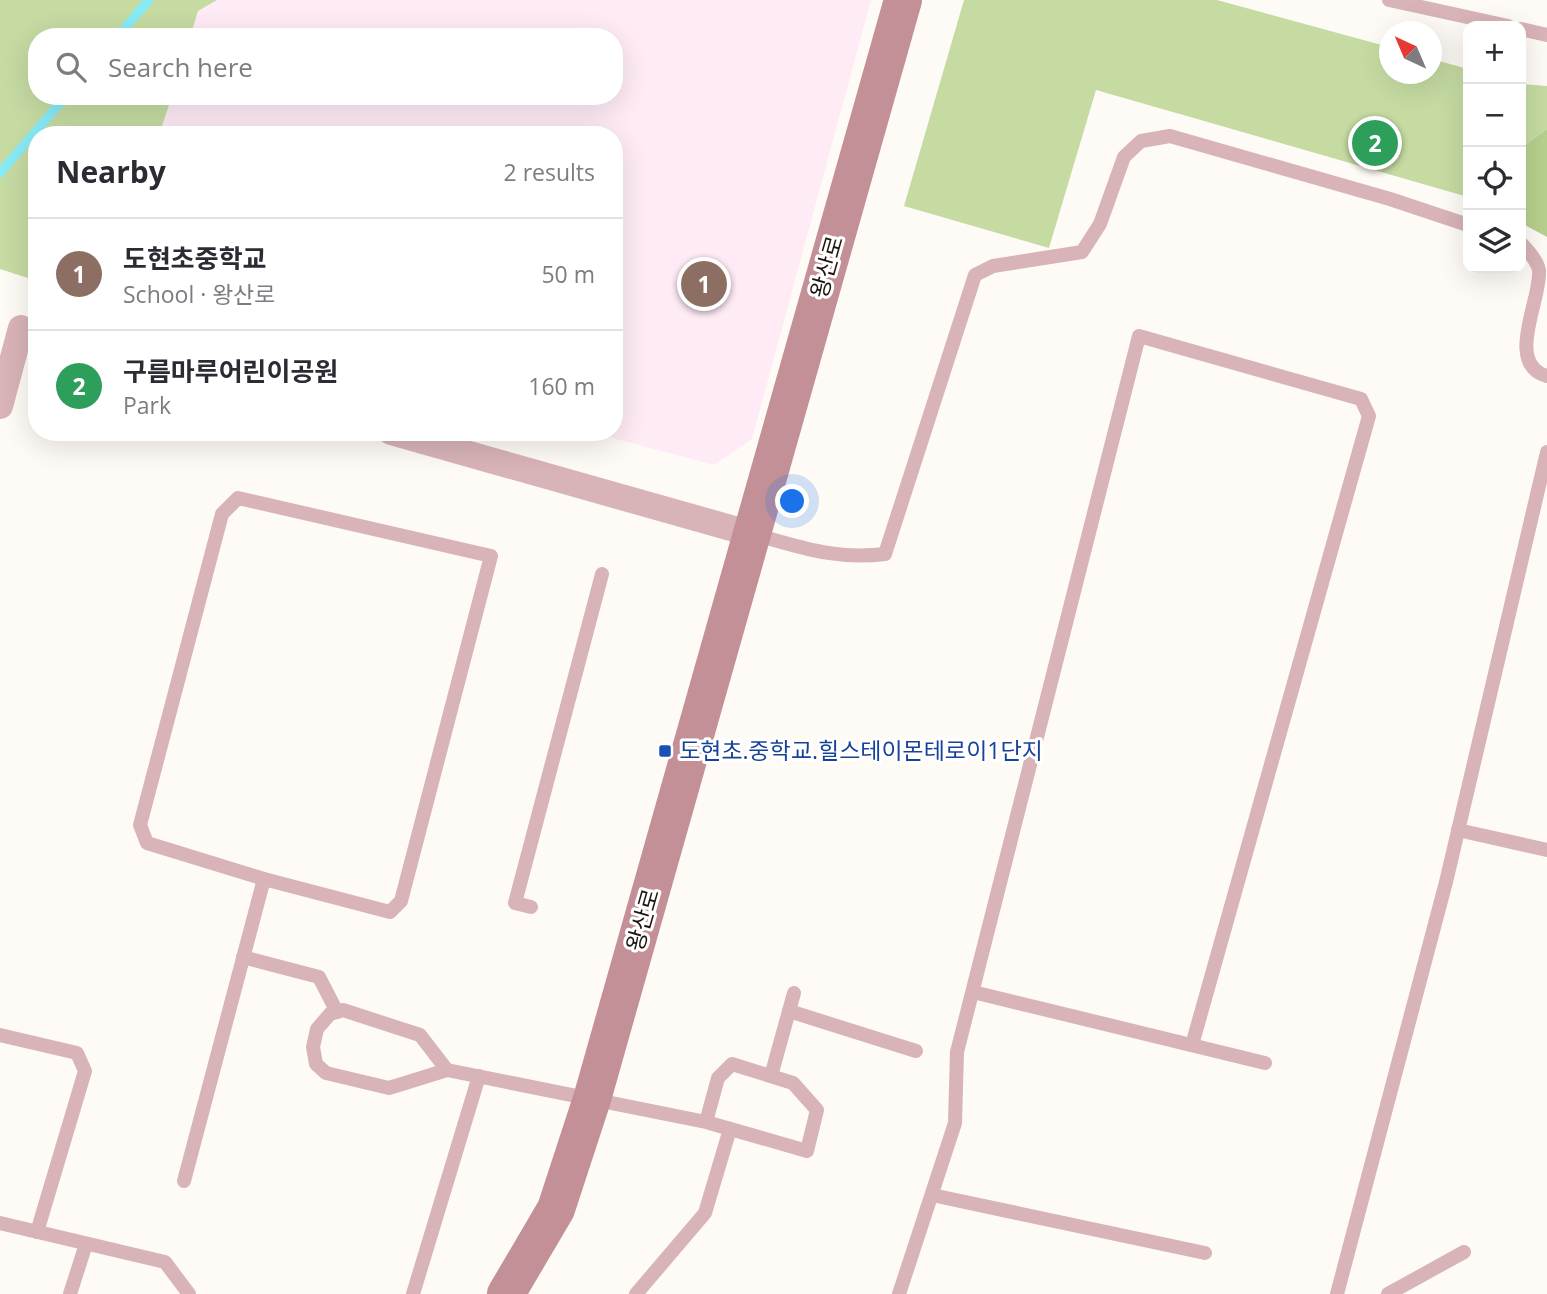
<!DOCTYPE html>
<html lang="en">
<head>
<meta charset="utf-8">
<style>
	:root { --surface:#fff; --page:#f7f7f7; --text:#2b2b33; --muted:#7c7c81; --line:#e1e1e2; --accent:#7c3aed }
	body { margin:0; font-family:"Open Sans","Noto Sans KR",sans-serif; background:var(--page); color:var(--text) }
	.controls { position:absolute; right:21px; top:21px; display:grid; overflow:hidden; border-radius:14px; box-shadow:0 7px 28px #0002 }
	.controls button { width:63px; height:63px; display:grid; place-items:center; padding:0; border:0; border-bottom:2px solid var(--line); background:var(--surface); color:var(--text); font:35px sans-serif }
	.compass { position:absolute; left:1379px; top:21px; width:63px; height:63px; border-radius:50%; background:var(--surface); box-shadow:0 7px 28px #0002; rotate:316deg }
	.you { position:absolute; left:793px; top:502px; width:24px; height:24px; margin:-18px; border:5px solid #fff; border-radius:50%; background:#1a73e8; box-shadow:0 0 0 10px #1a73e833 }
	.badge { display:grid; place-items:center; width:46px; height:46px; border-radius:50%; background:var(--accent); color:#fff; font-size:23px; font-weight:700 }
	.pin { position:absolute; translate:-50% -50%; border:4px solid #fff; box-shadow:0 2px 7px #0006 }
	.list { margin:0; padding:0; list-style:none }
	h2 { display:flex; justify-content:space-between; align-items:center; height:91px; margin:0; padding:0 28px; font-size:30px }
	h2 small { font-size:23px; font-weight:400; color:var(--muted) }
	.list li { display:grid; grid-template-columns:46px 1fr auto; gap:21px; align-items:center; box-sizing:border-box; height:112px; padding:0 28px; border-top:2px solid var(--line) }
	.list b { display:block; font-size:26px; white-space:nowrap }
	.list p { margin:0; font-size:23px; white-space:nowrap; color:var(--muted) }
	.list em { font-size:23px; font-style:normal; color:var(--muted) }
	.icon { flex:none; width:38px; height:38px; fill:none; stroke:currentColor; stroke-width:2; stroke-linecap:round; stroke-linejoin:round }
	.map { position:relative; flex:none; width:1547px; height:1294px; overflow:hidden }
	.search { position:absolute; background:var(--surface); box-shadow:0 7px 28px #0002; left:28px; top:28px; width:595px; height:77px; display:flex; align-items:center; gap:18px; box-sizing:border-box; padding:0 24px; border-radius:28px; color:var(--muted); font-size:26px }
	.panel { position:absolute; background:var(--surface); box-shadow:0 7px 28px #0002; left:28px; top:126px; width:595px; height:315px; border-radius:28px }
	.map>svg:first-child { display:block }
	.education { fill:#feebf6 }
	.green { fill:#c5dba2 }
	.forest { fill:#b6d08c }
	.lines { fill:none; stroke-linecap:round; stroke-linejoin:round }
	.stream { stroke:#87ebf7; stroke-width:9 }
	.lane { stroke:#d8b3b8; stroke-width:14 }
	.street { stroke:#d8b3b8; stroke-width:26 }
	.secondary { stroke:#c49098; stroke-width:38 }
	.transit-dot { fill:#1a4fb4; stroke:#fff; stroke-width:2.5 }
	.labels { text-anchor:middle; stroke-width:6; stroke-linejoin:round; paint-order:stroke }
	.street-label { font-size:23px; fill:#1c170e; stroke:#fff }
	.transit-label { font-size:23px; fill:#164399; stroke:#fff; text-anchor:start }
</style>
</head>
<body>
<div class="map">
<svg width="1547" height="1294" viewBox="0 0 1547 1294">
	<rect width="100%" height="100%" fill="#fefbf6"/>
	<path class="education" d="M217,0H871L752,439L714,465L590,432H614V135H159L172,96H614V37H190L198,11Z"/>
	<g class="green">
		<path d="M0,0H217L198,11L190,37H37V96H172L159,135H37V281L0,269Z"/>
		<path d="M964,0H1217L1389,47L1390,74H1432V59L1468,69V197L1096,90L1049,248L904,206Z"/>
		<path d="M1521,84L1547,86V129L1521,148Z"/>
	</g>
	<path class="forest" d="M1547,129V237L1521,223V148Z"/>
	<g class="lines">
		<g class="stream">
			<path d="M117,37L149,0"/>
			<path d="M0,173L66,96"/>
		</g>
		<g class="lane">
			<path d="M1389,0L1508,26"/>
			<path d="M1521,29L1547,35"/>
			<path d="M1521,243C1528,251 1537,260 1539,270C1542,298 1504,364 1547,376"/>
			<path d="M238,498L491,556L401,901L390,912L264,879L147,843L140,825L222,514Z"/>
			<path d="M753,534C800,547 835,560 885,554L975,275L993,266L1082,252L1100,224L1124,157L1141,141L1170,136L1390,199L1468,225"/>
			<path d="M1458,830L1547,850"/>
			<path d="M531,907L515,903L602,574"/>
			<path d="M243,957L319,977L337,1012"/>
			<path d="M973,992L1265,1063"/>
			<path d="M789,1011L916,1051"/>
			<path d="M0,1035L77,1053L85,1071L37,1232"/>
			<path d="M447,1070L420,1035L343,1010L330,1014L317,1029L313,1047L316,1064L326,1073L389,1088L447,1070L706,1122L807,1151L817,1110L793,1083L732,1064L718,1078L706,1122"/>
			<path d="M771,1076L794,993"/>
			<path d="M184,1181L264,879"/>
			<path d="M932,1195L1205,1253"/>
			<path d="M0,1223L165,1262L189,1294"/>
			<path d="M70,1294L86,1244"/>
			<path d="M413,1294L479,1076"/>
			<path d="M636,1294L705,1213L730,1129"/>
			<path d="M899,1294L955,1123L957,1052L1139,336L1361,399L1369,416L1192,1045"/>
			<path d="M1337,1294L1446,882L1547,452"/>
			<path d="M1388,1294L1464,1252"/>
		</g>
		<g class="street">
			<path d="M0,406L21,328"/>
			<path d="M391,432L752,534"/>
		</g>
		<path class="secondary" d="M506,1294L556,1209L592,1099L903,0"/>
	</g>
	<rect class="transit-dot" x="658" y="744" width="14" height="14" rx="3.5"/>
	<g class="labels">
		<g class="street-label">
			<text transform="translate(827 267) rotate(-74)" y="8">왕산로</text>
			<text transform="translate(643 920) rotate(-74)" y="8">왕산로</text>
		</g>
		<g class="transit-label">
			<text x="679" y="759">도현초.중학교.힐스테이몬테로이1단지</text>
		</g>
	</g>
</svg>
<div class="controls">
<button>+</button>
<button>−</button>
<button><svg class="icon" aria-label="locate" viewBox="0 0 24 24"><circle cx="12" cy="12" r="6"/><path d="M12 2v4M12 18v4M2 12h4M18 12h4"/></svg></button>
<button><svg class="icon" aria-label="layers" viewBox="0 0 24 24"><path d="M12 4l9 5-9 5-9-5zM3 14l9 5 9-5"/></svg></button>
</div>
<svg class="compass" viewBox="-18 -18 36 36"><path d="M0-13l5 13h-10z" fill="#e53935"/><path d="M0 13l5-13h-10z" fill="#7c7c81"/></svg>
<div class="you"></div>
<div class="pin badge" style="left:704px;top:284px;background:#8d6e63">1</div>
<div class="pin badge" style="left:1375px;top:143px;background:#2e9e5b">2</div>
<div class="search"><svg class="icon" aria-label="search" viewBox="0 0 24 24"><circle cx="10" cy="10" r="6"/><path d="M15 15l6 6"/></svg>Search here</div>
<section class="panel">
<h2>Nearby<small>2 results</small></h2>
<ul class="list">
<li><span class="badge" style="background:#8d6e63">1</span><div><b>도현초중학교</b><p>School · 왕산로</p></div><em>50 m</em></li>
<li><span class="badge" style="background:#2e9e5b">2</span><div><b>구름마루어린이공원</b><p>Park</p></div><em>160 m</em></li>
</ul>
</section>
</div>
</body>
</html>
